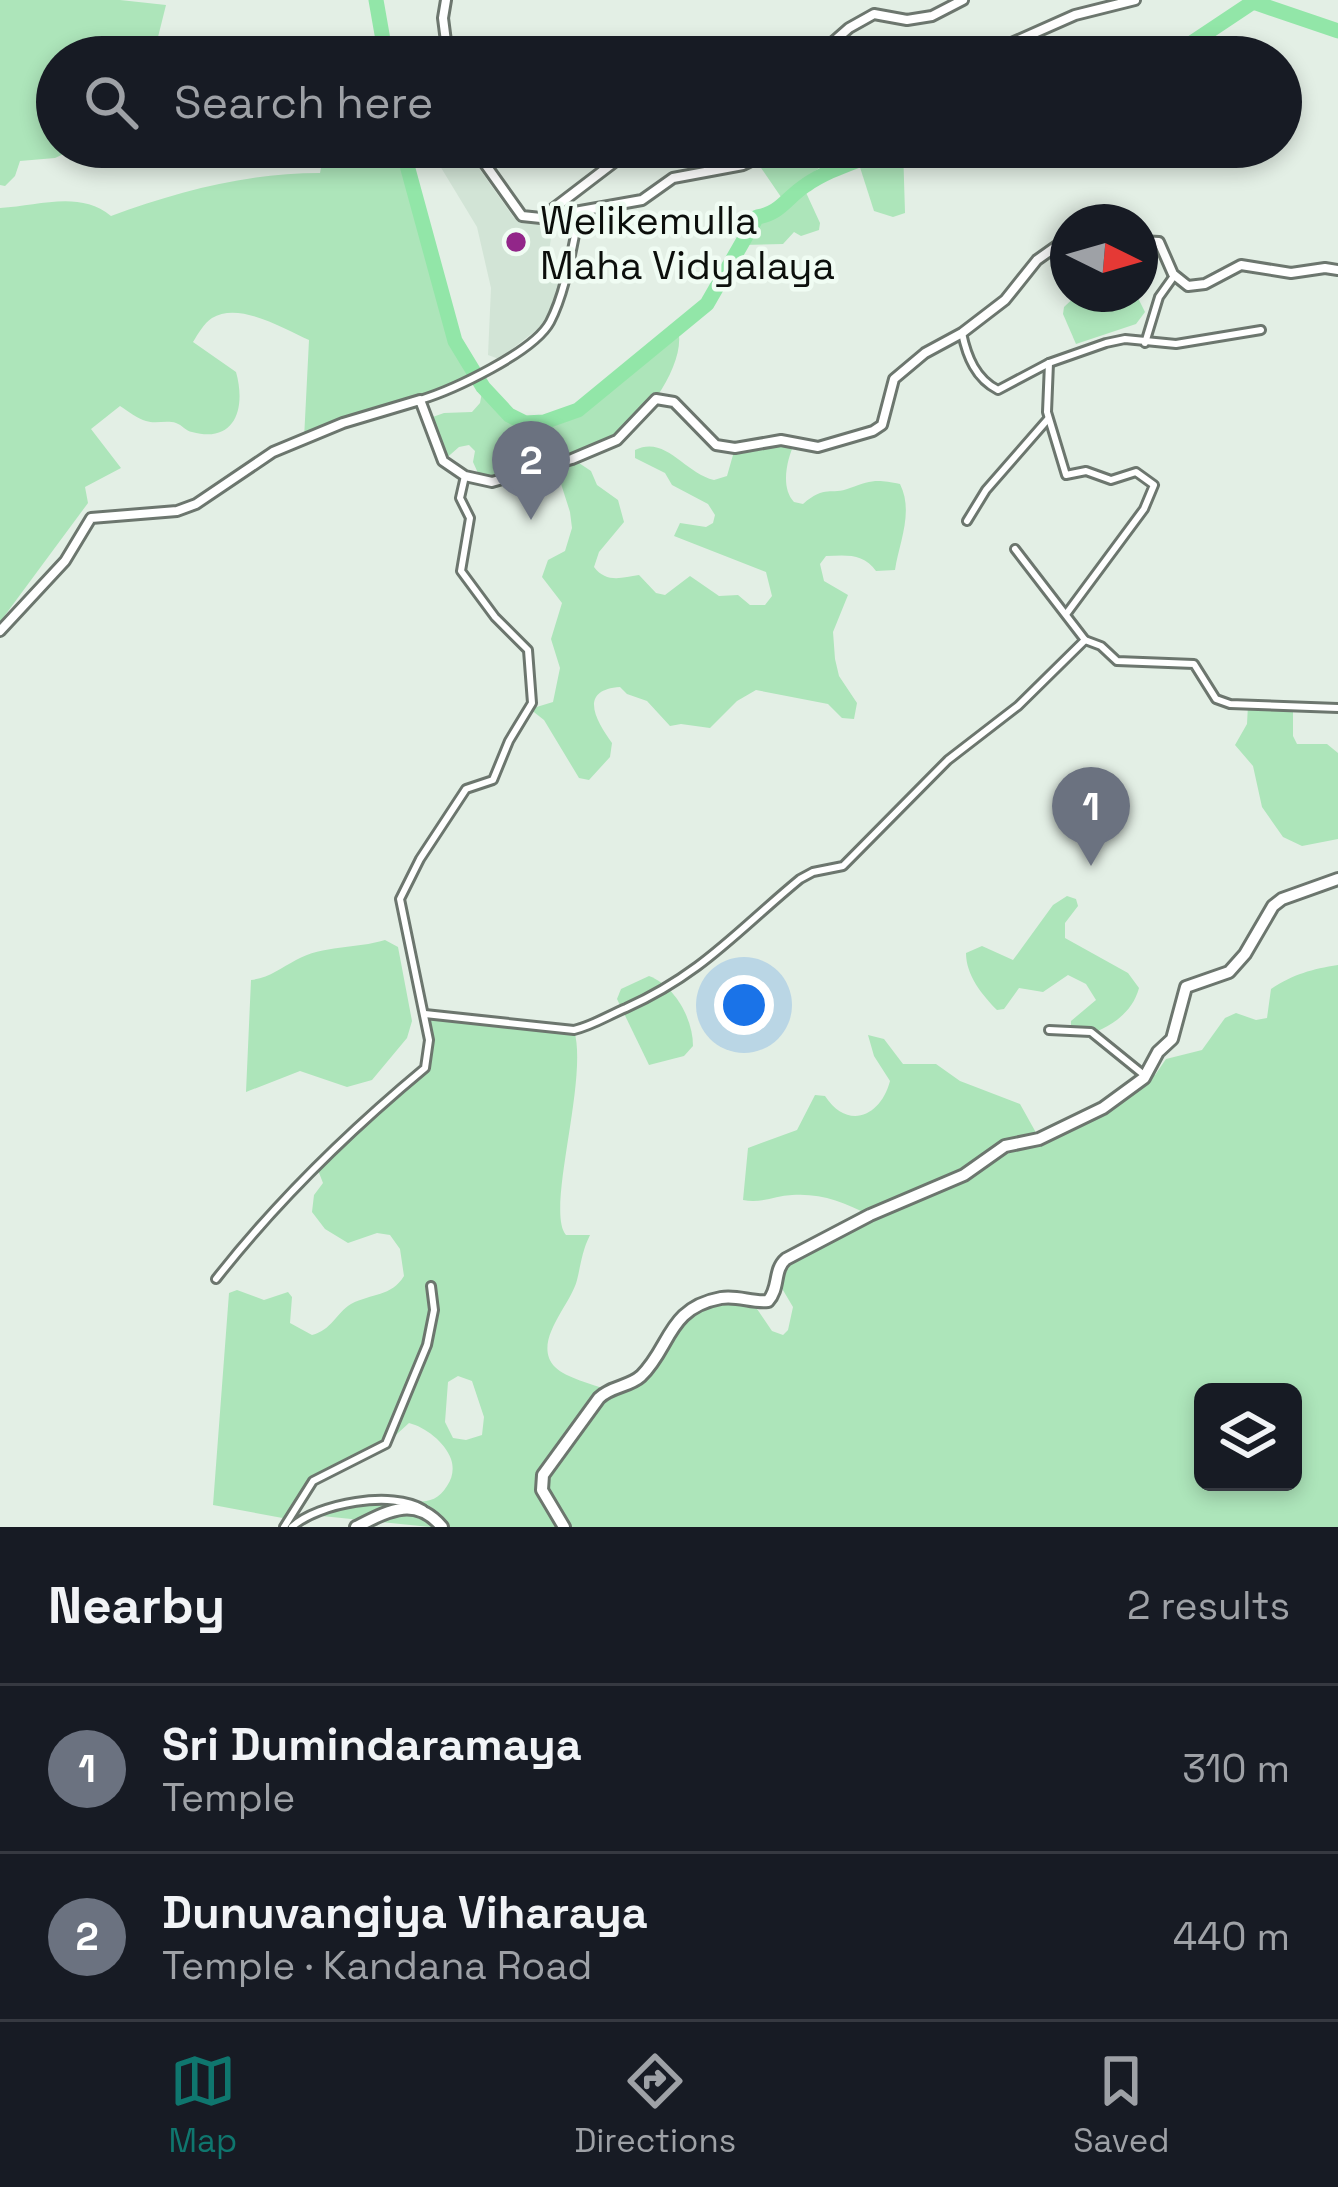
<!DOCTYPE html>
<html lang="en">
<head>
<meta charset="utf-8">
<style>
	:root { --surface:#171b24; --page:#20242c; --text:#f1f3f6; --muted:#9ea1a6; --line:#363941; --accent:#0f766e }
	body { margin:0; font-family:"Space Grotesk",sans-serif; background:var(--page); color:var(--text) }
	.controls { position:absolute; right:36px; bottom:36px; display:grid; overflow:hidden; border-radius:18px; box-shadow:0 6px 18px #0003 }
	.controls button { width:108px; height:108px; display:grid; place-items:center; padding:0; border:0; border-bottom:3px solid var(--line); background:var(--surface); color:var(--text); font:60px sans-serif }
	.compass { position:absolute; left:1050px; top:204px; width:108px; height:108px; border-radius:50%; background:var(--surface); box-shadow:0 6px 18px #0003; rotate:95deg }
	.you { position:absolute; left:744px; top:1005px; width:42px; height:42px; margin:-30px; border:9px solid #fff; border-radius:50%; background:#1a73e8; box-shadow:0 0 0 18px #1a73e833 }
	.badge { display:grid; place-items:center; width:78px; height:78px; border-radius:50%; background:var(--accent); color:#fff; font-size:39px; font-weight:700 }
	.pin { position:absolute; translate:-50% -99px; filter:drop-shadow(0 3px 6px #0008) }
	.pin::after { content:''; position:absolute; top:63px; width:42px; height:36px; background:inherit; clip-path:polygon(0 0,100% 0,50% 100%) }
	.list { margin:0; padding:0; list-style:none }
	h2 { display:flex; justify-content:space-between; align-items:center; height:156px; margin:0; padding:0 48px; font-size:51px }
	h2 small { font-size:39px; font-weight:400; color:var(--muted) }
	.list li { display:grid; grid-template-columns:78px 1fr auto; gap:36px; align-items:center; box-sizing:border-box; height:168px; padding:0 48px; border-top:3px solid var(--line) }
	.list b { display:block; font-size:45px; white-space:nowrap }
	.list p { margin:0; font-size:39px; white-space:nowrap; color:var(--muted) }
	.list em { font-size:39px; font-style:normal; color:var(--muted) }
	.icon { flex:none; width:66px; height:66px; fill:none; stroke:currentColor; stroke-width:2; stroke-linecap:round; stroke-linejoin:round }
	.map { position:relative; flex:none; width:1338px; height:1527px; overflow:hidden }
	.search { position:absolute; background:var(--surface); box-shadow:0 6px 18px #0003; left:36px; right:36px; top:36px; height:132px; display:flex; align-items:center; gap:30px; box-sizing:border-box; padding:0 42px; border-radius:66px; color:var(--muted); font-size:45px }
	.sheet { height:492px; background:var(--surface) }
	nav { display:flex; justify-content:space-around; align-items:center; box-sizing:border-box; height:168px; border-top:3px solid var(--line); background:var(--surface); font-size:33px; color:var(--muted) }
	nav a { display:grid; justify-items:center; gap:6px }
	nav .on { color:var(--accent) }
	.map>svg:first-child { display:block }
	.built { fill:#d2e4d6 }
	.green { fill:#ade5ba; fill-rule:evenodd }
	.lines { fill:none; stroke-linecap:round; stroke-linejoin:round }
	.river { stroke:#92e6a8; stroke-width:15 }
	.minor-casing { stroke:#6c766e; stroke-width:12 }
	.tertiary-casing { stroke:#6c766e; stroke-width:14 }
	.primary-casing { stroke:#6c766e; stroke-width:16 }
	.minor { stroke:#fff; stroke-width:6 }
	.tertiary { stroke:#fff; stroke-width:8 }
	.primary { stroke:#fff; stroke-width:10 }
	.poi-dot { fill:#922689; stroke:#f0fcf3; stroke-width:4.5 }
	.labels { text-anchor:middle; stroke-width:9; stroke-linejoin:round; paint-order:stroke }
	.poi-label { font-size:39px; fill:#0c0f0c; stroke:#f0fcf3; text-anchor:start }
</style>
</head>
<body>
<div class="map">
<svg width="1338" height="1527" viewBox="0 0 1338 1527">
	<rect width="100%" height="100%" fill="#e3efe5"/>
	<path class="built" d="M442,147H464L514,218L554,220L548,257L563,271L548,321L499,359L488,355L491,288L477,227L434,156Z"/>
	<g class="green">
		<path d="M0,0H120L166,5L153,57H57V147H79L55,158L20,161L15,176L5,186L0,185Z"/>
		<path d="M325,147H402L455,341L476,375L433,396L304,439L309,340C284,329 239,301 212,318C204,323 198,334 193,342L236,372C246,407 236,444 192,432C186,431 182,425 176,423C167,420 155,424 146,421C138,419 128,411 120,406L91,429L121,468L85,487L88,503L0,622V208C39,206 79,190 111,216C179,191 247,173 320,173Z"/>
		<path d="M789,147H863L823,165L781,197L759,165Z"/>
		<path d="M889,147H903L905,213L893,217L874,211L857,158Z"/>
		<path d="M803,186L820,223L819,230L801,236L794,232L783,244L740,245L757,217L773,215Z"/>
		<path d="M1078,294H1136L1145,312L1136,324L1076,344L1063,314L1064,307Z"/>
		<path d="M678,329C687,364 644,421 616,440C604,449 587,453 573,459L591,471L597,485L618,500L624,522L599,552L594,567C606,583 621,578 639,575L656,593L665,595L690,576L719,596L738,595L750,605H765L772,596L766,572L674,536L680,523L706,527L713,523L715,515L708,504L672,485L665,473L635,458V450C666,435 684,473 714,480L727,476L735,448L795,442C787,459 780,487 794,502L803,504C826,484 830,496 850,488C871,480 877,479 900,484C914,512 899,543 895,570L876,571C864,553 846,555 826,556L820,564L824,581L848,595L833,632L835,659L839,676L857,703L854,719L842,718L828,704L756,690L737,701L710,728L681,724L670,726L647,701L627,694L620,687C577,690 597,722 612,743L610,757L589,780L579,778L544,720L530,709L553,702L560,668L551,639L562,603L542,577L548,560L565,551L572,528L570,512L555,465L482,482L473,462L475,451L469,445L459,447L443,461L427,419L444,413L472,412L480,403L483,387C491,396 500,408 509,415C558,450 641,356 678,329Z"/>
		<path d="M1248,705L1293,708V736L1297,744H1327L1338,753V839L1302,846L1283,837L1262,807L1253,766L1235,745L1247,724Z"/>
		<path d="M1067,896L1076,899L1078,906L1065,923V938L1128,973L1139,988C1132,1015 1106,1030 1081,1037L1071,1031V1021L1096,1000L1086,984L1068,975L1043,992L1019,988L1004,1009L997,1010C982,995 966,975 966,953L982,946L1013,960L1053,905Z"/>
		<path d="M385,940L398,947L412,1021L407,1038L372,1080L347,1087L300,1071L246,1092L251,980C269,978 281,968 296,960C323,945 356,949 385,940Z"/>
		<path d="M1338,965V1527H430L312,1515C336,1507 362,1501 387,1500C410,1499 433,1510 447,1486C453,1477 454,1468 451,1459C445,1442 425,1427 409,1423L386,1444L313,1481L288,1519L213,1505L229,1293L237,1290L264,1300L288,1292L292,1297L290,1323L312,1335C332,1330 336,1313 351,1304C372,1293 391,1297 404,1276L400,1249L390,1235L377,1233L348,1243L325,1229L312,1212L314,1195L323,1183L316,1165L425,1067L429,1054L425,1014L574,1030C589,1079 545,1211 566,1235H590C582,1251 581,1264 577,1280C571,1305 531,1342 555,1367C566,1378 593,1384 607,1390L641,1376L668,1331L710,1301L751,1300L772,1331L783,1335L788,1330L793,1307L777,1280L780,1265L869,1215C844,1202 821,1193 792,1195C774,1196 760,1204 743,1200L748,1148L797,1130L815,1095L825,1096C848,1131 881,1116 890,1081L874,1056L868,1035L884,1039L903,1064H936L960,1081L1020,1104L1039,1138L1082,1122L1144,1075H1155L1166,1059L1202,1050L1225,1018L1236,1013L1256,1020L1267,1018L1271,989C1294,974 1312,969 1338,965ZM458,1376L472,1381L484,1417L482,1435L466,1440L453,1438L445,1422L448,1382ZM1203,1392H1293V1482H1203Z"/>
		<path d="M649,976C675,986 693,1019 693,1046L684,1056L649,1065L617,999L621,989Z"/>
	</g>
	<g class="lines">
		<g class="river">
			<path d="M376,0L386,57"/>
			<path d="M1185,57L1193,42L1253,2L1338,31"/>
			<path d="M402,147L455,341L483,387L509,415L525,423L544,422L578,410L707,304L757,217C780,214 787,197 806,185C832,167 861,161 889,147"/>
		</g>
		<defs>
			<g id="minor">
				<path d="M962,333C967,357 976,379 998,390L1049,363L1106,343L1125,339L1176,344L1261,330"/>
				<path d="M1145,343L1159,297L1174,276"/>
				<path d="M1049,363L1047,412L1066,475L1086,471L1111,480L1136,472L1154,485L1144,509L1067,613"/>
				<path d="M420,400C453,390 534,352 550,322C567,289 572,246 580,211"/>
				<path d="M967,521L986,490L1048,419"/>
				<path d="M1015,549L1085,640L1101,646L1117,661L1194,664L1216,699L1230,704L1338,708"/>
				<path d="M425,1014L574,1030C594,1025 607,1016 626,1008C702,974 738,930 800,879L813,872L843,866L948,760L1018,706L1085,640"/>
				<path d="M1049,1030L1091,1032L1144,1075"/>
				<path d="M216,1279C278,1200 348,1132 425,1068L429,1040L400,899L420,859L466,789L493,780L509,741L532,703L528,650L495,617L461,571L470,518L460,498L465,476"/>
				<path d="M284,1527L313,1481L386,1444L427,1345L434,1310L431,1286"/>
				<path d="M292,1527C318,1503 393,1490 423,1509"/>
			</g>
			<g id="tertiary">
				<path d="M446,0L443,18L448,57"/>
				<path d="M759,57H762"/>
				<path d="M816,57L849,28L874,14L907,20L932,16L963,0"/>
				<path d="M980,57L1075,15L1135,0"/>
				<path d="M473,147L522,216L541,218L642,200L673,178L743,165L780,147"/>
				<path d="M545,215L634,147"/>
				<path d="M1140,241L1159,242L1173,274L1188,286L1205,284L1241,265L1291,273L1325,268L1338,270"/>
				<path d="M0,631L65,561L91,518L177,511L196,504L273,452L343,423L420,400L443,461L465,476L492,482L572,459L617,440L656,399L674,402L716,445L735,448L781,440L818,447L873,431L882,425L894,379L925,353L962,333L1005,300L1037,260L1068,238"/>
			</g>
			<g id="primary">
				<path d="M356,1527C388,1511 415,1495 442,1527"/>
				<path d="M564,1527L542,1490L543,1475L599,1398C611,1386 629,1387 641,1376C671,1347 667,1308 721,1298C738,1295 752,1303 768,1301C780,1288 773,1270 786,1259L870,1215L964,1175L1005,1146L1039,1139L1103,1108L1144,1078L1158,1052L1172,1039L1186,987L1229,972L1245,954L1273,906L1282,899L1338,879"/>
			</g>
		</defs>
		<use href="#minor" class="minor-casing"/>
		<use href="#tertiary" class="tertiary-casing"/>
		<use href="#primary" class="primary-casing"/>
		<use href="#minor" class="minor"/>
		<use href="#tertiary" class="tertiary"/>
		<use href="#primary" class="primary"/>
	</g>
	<circle class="poi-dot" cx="516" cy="242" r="12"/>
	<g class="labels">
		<g class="poi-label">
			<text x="540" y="234">Welikemulla<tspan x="540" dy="45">Maha Vidyalaya</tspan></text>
		</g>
	</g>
</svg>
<div class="controls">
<button><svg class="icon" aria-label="layers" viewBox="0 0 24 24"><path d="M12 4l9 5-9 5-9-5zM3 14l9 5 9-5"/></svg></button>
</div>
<svg class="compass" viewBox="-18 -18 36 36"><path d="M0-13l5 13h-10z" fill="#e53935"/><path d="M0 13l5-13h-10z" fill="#9ea1a6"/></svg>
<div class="you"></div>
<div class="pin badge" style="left:1091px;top:866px;background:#6b7280">1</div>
<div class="pin badge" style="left:531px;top:520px;background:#6b7280">2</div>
<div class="search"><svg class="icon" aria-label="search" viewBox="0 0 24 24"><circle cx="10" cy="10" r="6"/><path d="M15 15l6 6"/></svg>Search here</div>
</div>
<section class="sheet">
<h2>Nearby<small>2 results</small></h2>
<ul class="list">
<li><span class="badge" style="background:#6b7280">1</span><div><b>Sri Dumindaramaya</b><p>Temple</p></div><em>310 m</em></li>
<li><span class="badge" style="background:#6b7280">2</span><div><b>Dunuvangiya Viharaya</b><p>Temple · Kandana Road</p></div><em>440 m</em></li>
</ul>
</section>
<nav>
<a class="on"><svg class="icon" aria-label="map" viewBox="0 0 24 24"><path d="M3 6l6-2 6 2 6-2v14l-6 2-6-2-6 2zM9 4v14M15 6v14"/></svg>Map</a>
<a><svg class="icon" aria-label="directions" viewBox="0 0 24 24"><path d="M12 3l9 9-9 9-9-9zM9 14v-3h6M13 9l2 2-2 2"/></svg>Directions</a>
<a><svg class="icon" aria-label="saved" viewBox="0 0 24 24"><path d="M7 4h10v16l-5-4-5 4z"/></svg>Saved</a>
</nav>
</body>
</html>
